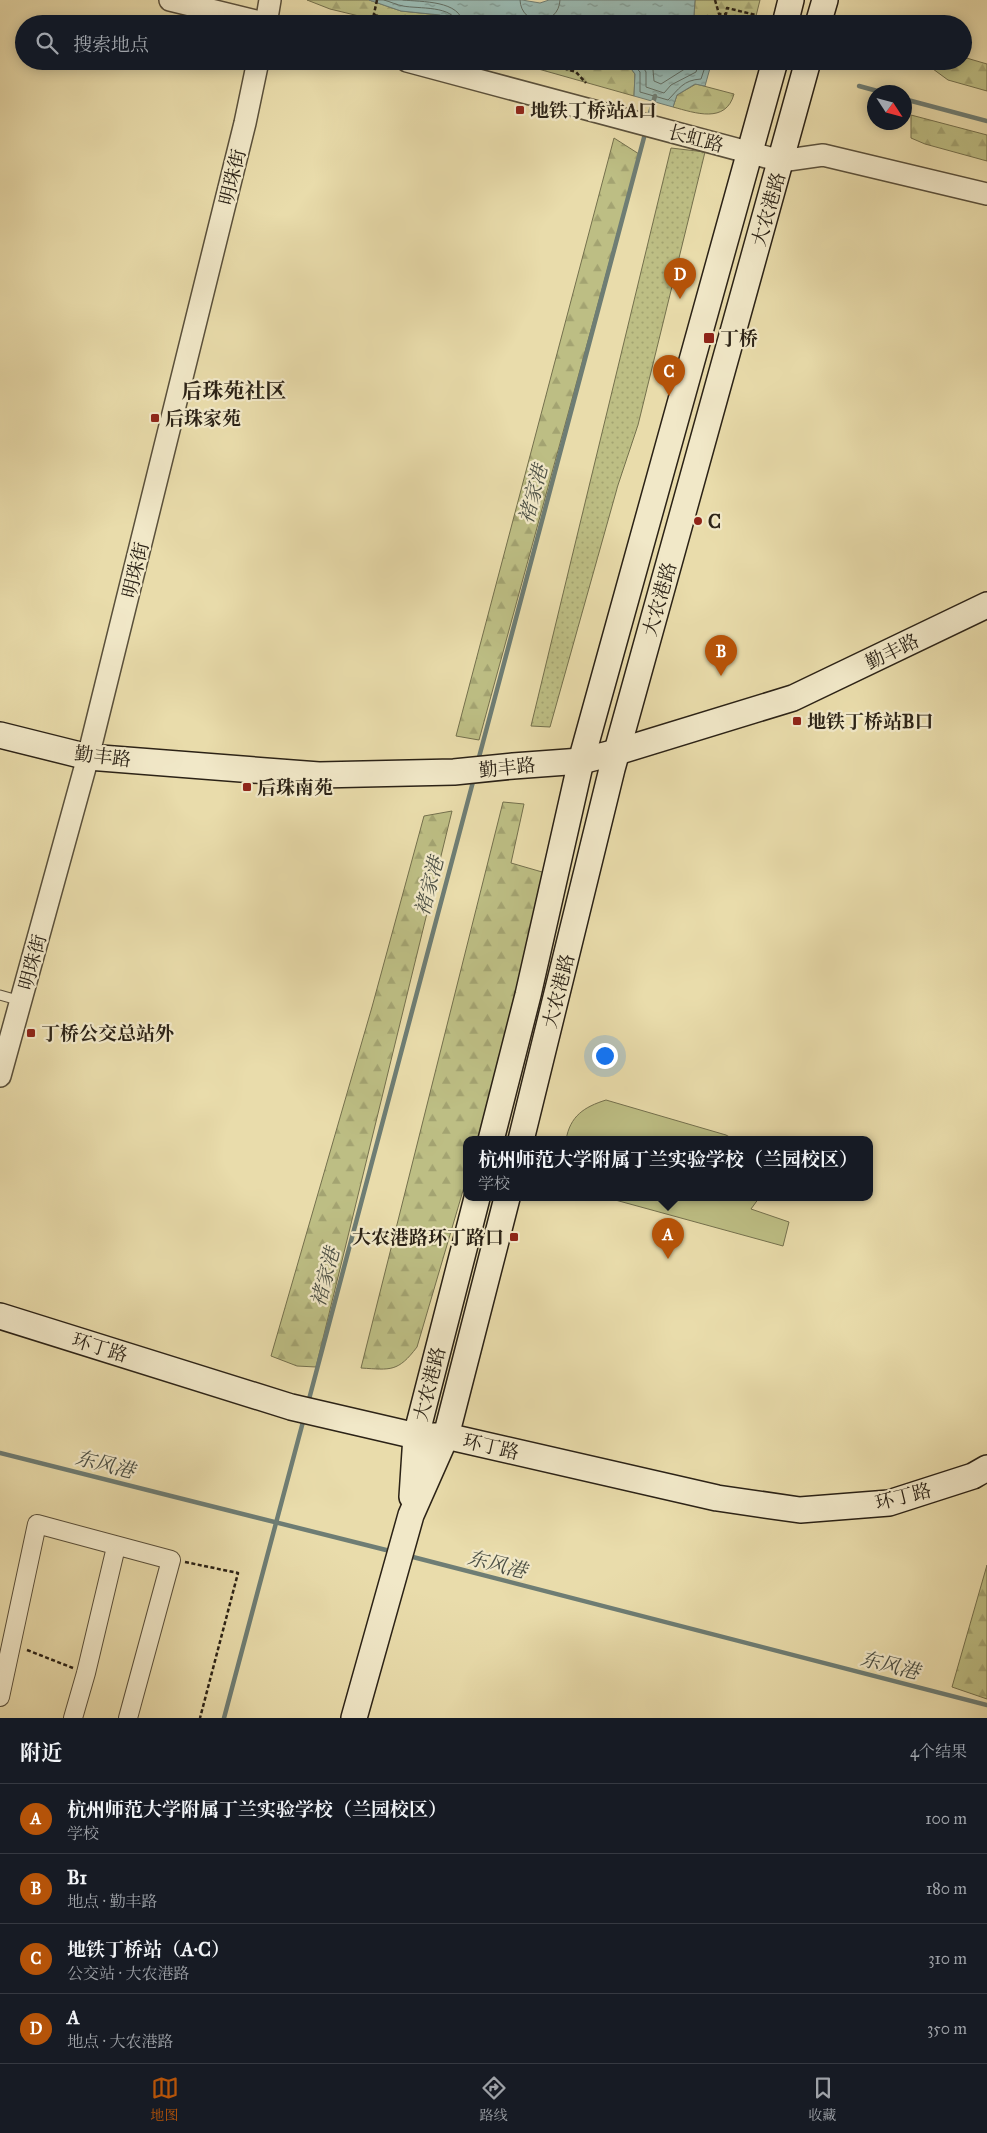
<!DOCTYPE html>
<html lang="zh">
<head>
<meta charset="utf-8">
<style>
	:root { --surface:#171b24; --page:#20242c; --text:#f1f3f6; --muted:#9ea1a6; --line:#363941; --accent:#b45309 }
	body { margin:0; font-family:"IM FELL Great Primer","Noto Serif SC",serif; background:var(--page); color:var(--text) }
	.compass { position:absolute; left:867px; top:85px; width:45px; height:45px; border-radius:50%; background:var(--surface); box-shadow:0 2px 12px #0003; rotate:126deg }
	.you { position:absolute; left:604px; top:1055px; width:18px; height:18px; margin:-12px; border:4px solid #fff; border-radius:50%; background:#1a73e8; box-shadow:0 0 0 8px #1a73e833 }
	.badge { display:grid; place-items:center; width:32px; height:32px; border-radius:50%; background:var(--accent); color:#fff; font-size:16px; font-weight:700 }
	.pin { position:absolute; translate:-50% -41px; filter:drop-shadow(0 1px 2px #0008) }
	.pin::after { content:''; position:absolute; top:26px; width:18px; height:15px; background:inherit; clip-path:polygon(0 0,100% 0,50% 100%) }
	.popup { position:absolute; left:463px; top:1136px; width:410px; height:65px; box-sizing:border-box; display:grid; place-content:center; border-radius:10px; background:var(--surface); filter:drop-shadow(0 1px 4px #0005); font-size:16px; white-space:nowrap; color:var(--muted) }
	.popup b { font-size:19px; color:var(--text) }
	.popup::after { content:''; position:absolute; left:50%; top:100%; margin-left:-10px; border:10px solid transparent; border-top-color:var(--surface) }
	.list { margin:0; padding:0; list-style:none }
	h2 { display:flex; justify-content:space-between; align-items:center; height:65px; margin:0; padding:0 20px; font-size:21px }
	h2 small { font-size:16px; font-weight:400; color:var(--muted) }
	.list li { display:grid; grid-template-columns:32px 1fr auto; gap:15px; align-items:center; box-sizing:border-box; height:70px; padding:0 20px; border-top:1px solid var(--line) }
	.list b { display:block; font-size:19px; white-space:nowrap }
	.list p { margin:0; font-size:16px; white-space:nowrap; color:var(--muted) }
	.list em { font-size:16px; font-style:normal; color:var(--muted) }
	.icon { flex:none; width:28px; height:28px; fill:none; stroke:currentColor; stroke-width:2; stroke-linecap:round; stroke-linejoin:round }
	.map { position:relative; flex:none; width:987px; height:1718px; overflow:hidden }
	.search { position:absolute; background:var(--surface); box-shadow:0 2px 12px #0003; left:15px; right:15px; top:15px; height:55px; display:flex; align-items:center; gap:12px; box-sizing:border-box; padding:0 18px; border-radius:28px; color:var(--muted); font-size:19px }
	.sheet { height:345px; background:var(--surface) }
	nav { display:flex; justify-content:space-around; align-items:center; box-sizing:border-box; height:70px; border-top:1px solid var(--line); background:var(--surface); font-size:14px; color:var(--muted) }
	nav a { display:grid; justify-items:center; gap:2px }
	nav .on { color:var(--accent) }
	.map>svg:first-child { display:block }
	.grass { fill:url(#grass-dots); stroke:#74704d }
	.forest { fill:url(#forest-firs); stroke:#74704d }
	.pitch { fill:#bdbe84; stroke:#74704d }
	.water { fill:url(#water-ripples); stroke:#6e7d74 }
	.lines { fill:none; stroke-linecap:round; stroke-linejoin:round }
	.shore { stroke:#626e64; stroke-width:1 }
	.stream { stroke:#6e7d74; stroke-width:4.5 }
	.service-casing { stroke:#5a503b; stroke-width:11 }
	.minor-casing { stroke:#5a503b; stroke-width:20 }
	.tertiary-casing { stroke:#5a503b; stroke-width:24 }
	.secondary-casing { stroke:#2b2216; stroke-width:28 }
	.path { stroke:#2b2216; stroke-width:2.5; stroke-dasharray:4 2.5; stroke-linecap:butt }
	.service { stroke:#f1e8c8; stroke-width:9 }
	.minor { stroke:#f1e8c8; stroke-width:18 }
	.tertiary { stroke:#f1e8c8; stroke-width:21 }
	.secondary { stroke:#f1e8c8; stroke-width:25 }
	.poi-dot { fill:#8f2418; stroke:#f1e8c8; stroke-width:2 }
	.labels { text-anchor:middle; stroke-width:4.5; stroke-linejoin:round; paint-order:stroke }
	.poi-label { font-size:19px; font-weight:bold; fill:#2b2216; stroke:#f1e8c8; text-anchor:start }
	.street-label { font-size:19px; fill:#2b2216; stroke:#f1e8c8 }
	.water-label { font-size:20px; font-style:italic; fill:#4c5045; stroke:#f1e8c8 }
	.quarter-label { font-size:21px; font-weight:bold; fill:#2b2216; stroke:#f1e8c8 }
</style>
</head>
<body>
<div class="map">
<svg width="987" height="1718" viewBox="0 0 987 1718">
	<defs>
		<pattern id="grass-dots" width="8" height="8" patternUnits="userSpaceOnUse" patternTransform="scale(1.25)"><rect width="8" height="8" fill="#bdbe84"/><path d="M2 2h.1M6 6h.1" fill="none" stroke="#a3a371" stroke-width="1.8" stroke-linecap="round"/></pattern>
		<pattern id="forest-firs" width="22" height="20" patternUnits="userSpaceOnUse" patternTransform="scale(1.25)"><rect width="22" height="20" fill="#bdbe84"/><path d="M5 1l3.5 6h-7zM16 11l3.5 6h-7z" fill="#a3a371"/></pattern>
		<pattern id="water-ripples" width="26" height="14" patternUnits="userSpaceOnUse" patternTransform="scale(1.25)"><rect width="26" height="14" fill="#9abab2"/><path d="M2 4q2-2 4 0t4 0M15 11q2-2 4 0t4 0" fill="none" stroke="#7e9790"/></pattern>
	</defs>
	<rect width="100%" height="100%" fill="#e9dcab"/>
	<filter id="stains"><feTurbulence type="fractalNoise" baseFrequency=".004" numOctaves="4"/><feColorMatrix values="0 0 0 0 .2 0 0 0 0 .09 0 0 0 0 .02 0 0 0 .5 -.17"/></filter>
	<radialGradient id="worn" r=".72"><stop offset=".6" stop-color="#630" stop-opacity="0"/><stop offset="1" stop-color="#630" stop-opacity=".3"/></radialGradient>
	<path class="grass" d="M671,148L705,152L638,425L618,485L550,727L531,726Z"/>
	<g class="forest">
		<path d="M307,0H369L401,11L440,15L455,24H375L359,16L330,9Z"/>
		<path d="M695,0H760L754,24H703L694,15Z"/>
		<path d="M963,57L987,64V91L948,80L933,69L934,61H963Z"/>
		<path d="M510,61H610L629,66L635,74L634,96Z"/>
		<path d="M696,84L734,94C726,124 695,113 673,107L677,95Z"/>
		<path d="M911,115L987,135V161L925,144L911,138Z"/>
		<path d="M614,138L639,154L479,740L456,736Z"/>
		<path d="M503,802L524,804L511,863L556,876L478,1140H467V1177L417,1347C398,1372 391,1370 361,1368Z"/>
		<path d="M452,811L316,1367L297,1366L271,1356L372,1007L424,816Z"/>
		<path d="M987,1565V1699L952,1687Z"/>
	</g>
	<g class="pitch">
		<path d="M606,1100L726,1135L735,1140H566C570,1116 584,1107 606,1100Z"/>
		<path d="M608,1198H759L751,1209L789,1222L783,1246Z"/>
	</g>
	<g class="water">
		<path d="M369,0H522L540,3L549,0H695L694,15L703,24H455L440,15L401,11Z"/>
		<path d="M610,61H712L705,86L695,84L677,95L673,107L634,96L635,74L629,66Z"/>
	</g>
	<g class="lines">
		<g class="shore">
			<path d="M384,0C391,2 397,5 403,6C417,9 455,5 457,24"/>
			<path d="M403,0C421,2 461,0 463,24"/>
			<path d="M520,0C521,27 559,27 560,0"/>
			<path d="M630,61L640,72V92L668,100C679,89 683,80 701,79L707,61"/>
			<path d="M639,61L646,72V87L664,93L671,85L696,72L700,61"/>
			<path d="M649,61L653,70L654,81L661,84L691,65L692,61"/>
		</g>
		<g class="stream">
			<path d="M859,86L881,92"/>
			<path d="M904,99L987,121"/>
			<path d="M648,120L655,96"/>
			<path d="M478,761L646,130"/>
			<path d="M308,1403L474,778"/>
			<path d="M0,1453L394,1552"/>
			<path d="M409,1556L987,1705"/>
			<path d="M224,1718L304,1418"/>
		</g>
		<defs>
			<path id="service" d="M0,995L21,1001"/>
			<g id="minor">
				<path d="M0,1697L37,1524L171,1560L128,1718"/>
				<path d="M73,1718L86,1673L116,1547"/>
			</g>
			<g id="tertiary">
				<path d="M170,0L268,24"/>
				<path d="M266,24L270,0"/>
				<path d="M407,61L781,161L823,155L987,194"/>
				<path d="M0,1076L88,757L245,123L258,61"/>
			</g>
			<g id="secondary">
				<path d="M785,24L791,0"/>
				<path d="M818,24L825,0"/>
				<path d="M0,735L88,757L319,775L454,772L513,766L581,761L617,752L793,698L987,605"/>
				<path d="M491,1140L528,995L581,761L775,61"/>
				<path d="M521,1140L612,769L808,61"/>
				<path d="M0,1316L291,1407L416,1436H446L717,1498L800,1510L889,1503L973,1476L987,1468"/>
				<path d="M412,1497L416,1436L477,1198"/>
				<path d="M354,1718L411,1515L446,1436L507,1198"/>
			</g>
		</defs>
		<use href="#service" class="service-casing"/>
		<use href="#minor" class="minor-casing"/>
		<use href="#tertiary" class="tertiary-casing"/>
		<use href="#secondary" class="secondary-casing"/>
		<g class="path">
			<path d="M715,0L719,14H726L727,8L756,15"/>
			<path d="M374,15L409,24"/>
			<path d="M372,23L377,0"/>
			<path d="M539,61L576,72L586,83"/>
			<path d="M185,1562L238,1573L200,1718"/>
			<path d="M27,1650L73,1668"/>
		</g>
		<use href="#service" class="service"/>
		<use href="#minor" class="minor"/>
		<use href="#tertiary" class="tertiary"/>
		<use href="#secondary" class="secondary"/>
	</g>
	<g class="poi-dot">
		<rect x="515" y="105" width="10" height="10" rx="2.5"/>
		<rect x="703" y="332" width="12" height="12" rx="2.5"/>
		<rect x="150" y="413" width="10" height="10" rx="2.5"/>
		<circle cx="698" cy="521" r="5"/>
		<rect x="792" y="716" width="10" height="10" rx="2.5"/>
		<rect x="242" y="782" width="10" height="10" rx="2.5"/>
		<rect x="26" y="1028" width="10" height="10" rx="2.5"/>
		<rect x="509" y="1232" width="10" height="10" rx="2.5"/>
	</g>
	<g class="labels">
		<g class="poi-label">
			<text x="530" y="117">地铁丁桥站A口</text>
			<text x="720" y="345">丁桥</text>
			<text x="165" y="425">后珠家苑</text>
			<text x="708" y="528">C</text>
			<text x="807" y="728">地铁丁桥站B口</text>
			<text x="257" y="794">后珠南苑</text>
			<text x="41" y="1040">丁桥公交总站外</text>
			<text x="504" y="1244" text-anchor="end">大农港路环丁路口</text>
		</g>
		<g class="street-label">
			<text transform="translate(696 138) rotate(15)" y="7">长虹路</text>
			<text transform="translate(232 177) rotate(-76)" y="7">明珠街</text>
			<text transform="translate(768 209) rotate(-74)" y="7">大农港路</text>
			<text transform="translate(135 570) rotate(-76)" y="7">明珠街</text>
			<text transform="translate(659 599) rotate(-74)" y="7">大农港路</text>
			<text transform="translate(892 651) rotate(-26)" y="7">勤丰路</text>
			<text transform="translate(103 756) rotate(7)" y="7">勤丰路</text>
			<text transform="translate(507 767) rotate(-6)" y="7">勤丰路</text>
			<text transform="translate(32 962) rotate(-75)" y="7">明珠街</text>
			<text transform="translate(558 991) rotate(-76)" y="7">大农港路</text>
			<text transform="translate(100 1347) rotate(17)" y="7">环丁路</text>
			<text transform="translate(429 1384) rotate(-76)" y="7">大农港路</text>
			<text transform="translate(491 1446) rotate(13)" y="7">环丁路</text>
			<text transform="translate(903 1496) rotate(-14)" y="7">环丁路</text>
		</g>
		<g class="water-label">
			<text transform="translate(533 494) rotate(-75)" y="7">褚家港</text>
			<text transform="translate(429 886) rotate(-75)" y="7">褚家港</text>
			<text transform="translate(325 1277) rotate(-75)" y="7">褚家港</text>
			<text transform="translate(105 1464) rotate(14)" y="7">东风港</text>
			<text transform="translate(497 1564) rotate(14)" y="7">东风港</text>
			<text transform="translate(890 1665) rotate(14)" y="7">东风港</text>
		</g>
		<g class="quarter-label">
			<text x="234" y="398">后珠苑社区</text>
		</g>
	</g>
	<rect width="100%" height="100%" filter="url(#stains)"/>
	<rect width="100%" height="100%" fill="url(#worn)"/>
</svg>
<svg class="compass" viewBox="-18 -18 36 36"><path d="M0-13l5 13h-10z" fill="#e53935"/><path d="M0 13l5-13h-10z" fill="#9ea1a6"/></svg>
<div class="you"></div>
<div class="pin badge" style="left:668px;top:1259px">A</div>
<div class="popup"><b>杭州师范大学附属丁兰实验学校（兰园校区）</b>学校</div>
<div class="pin badge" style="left:721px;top:676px">B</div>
<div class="pin badge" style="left:669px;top:396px">C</div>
<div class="pin badge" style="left:680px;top:299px">D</div>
<div class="search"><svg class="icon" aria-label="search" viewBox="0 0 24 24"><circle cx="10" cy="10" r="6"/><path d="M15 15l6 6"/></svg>搜索地点</div>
</div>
<section class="sheet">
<h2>附近<small>4个结果</small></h2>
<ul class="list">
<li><span class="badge">A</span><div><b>杭州师范大学附属丁兰实验学校（兰园校区）</b><p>学校</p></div><em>100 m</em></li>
<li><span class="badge">B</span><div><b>B1</b><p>地点 · 勤丰路</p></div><em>180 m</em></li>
<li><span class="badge">C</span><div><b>地铁丁桥站（A·C）</b><p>公交站 · 大农港路</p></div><em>310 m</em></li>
<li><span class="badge">D</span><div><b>A</b><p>地点 · 大农港路</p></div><em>350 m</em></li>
</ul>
</section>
<nav>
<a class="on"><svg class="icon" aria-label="map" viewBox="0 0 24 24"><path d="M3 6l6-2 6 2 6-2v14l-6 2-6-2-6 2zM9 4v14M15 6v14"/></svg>地图</a>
<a><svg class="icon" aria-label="directions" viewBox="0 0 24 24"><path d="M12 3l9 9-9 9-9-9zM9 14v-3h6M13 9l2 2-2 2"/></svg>路线</a>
<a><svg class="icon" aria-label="saved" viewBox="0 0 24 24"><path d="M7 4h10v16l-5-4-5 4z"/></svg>收藏</a>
</nav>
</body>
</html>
